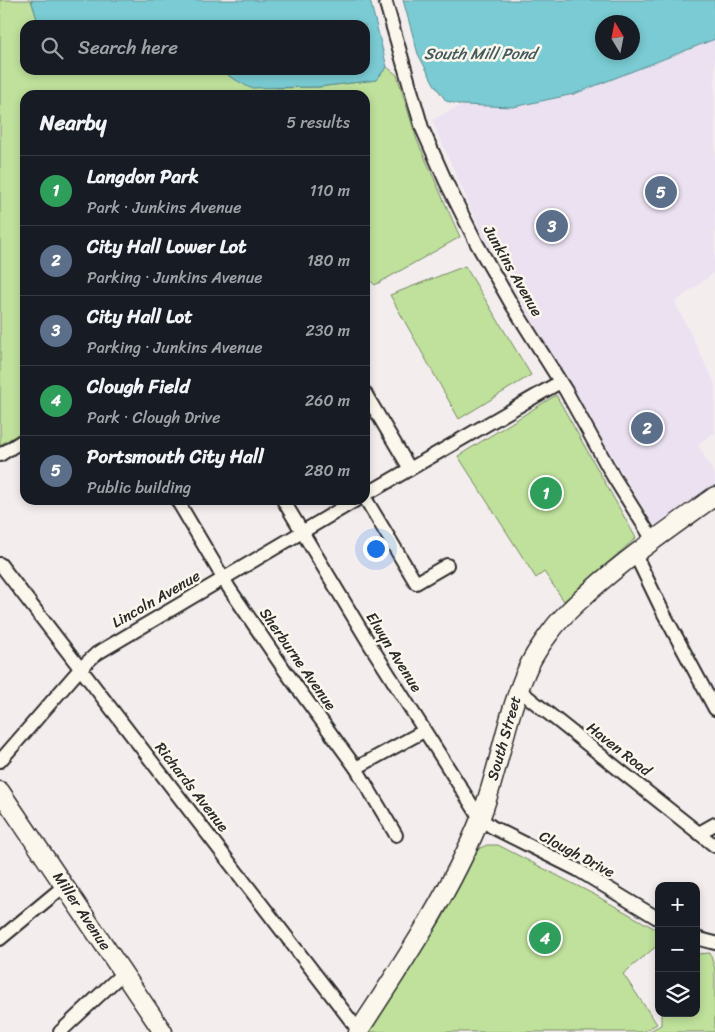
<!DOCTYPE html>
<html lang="en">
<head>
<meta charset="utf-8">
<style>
	:root { --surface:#171b24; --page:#242831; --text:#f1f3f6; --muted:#9ea1a6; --line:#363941; --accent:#d93025 }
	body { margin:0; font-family:Sriracha,sans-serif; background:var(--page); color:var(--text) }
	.controls { position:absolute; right:15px; bottom:15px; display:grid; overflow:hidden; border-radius:10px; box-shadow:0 2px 8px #0003 }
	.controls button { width:45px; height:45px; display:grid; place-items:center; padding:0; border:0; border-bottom:1px solid var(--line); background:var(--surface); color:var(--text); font:25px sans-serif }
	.compass { position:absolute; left:595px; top:15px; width:45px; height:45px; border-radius:50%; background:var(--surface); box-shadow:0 2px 8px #0003; rotate:350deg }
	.you { position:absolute; left:375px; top:548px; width:18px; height:18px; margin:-12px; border:4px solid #fff; border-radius:50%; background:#1a73e8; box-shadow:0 0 0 8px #1a73e833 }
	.badge { display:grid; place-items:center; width:32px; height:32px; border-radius:50%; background:var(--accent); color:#fff; font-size:16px; font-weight:700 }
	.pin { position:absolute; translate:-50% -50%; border:2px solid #fff; box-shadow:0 1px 5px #0006 }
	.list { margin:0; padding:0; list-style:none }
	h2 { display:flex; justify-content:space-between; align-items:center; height:65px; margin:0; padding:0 20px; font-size:21px }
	h2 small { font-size:16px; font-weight:400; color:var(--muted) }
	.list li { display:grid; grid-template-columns:32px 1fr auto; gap:15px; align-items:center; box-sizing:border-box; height:70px; padding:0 20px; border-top:1px solid var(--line) }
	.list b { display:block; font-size:19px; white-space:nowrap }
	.list p { margin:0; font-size:16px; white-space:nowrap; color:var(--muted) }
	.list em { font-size:16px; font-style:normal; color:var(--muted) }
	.icon { flex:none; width:28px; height:28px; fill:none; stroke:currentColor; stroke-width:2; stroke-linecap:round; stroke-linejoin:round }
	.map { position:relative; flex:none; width:715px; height:1032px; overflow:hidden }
	.search { position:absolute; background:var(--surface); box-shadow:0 2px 8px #0003; left:20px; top:20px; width:350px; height:55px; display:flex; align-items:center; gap:12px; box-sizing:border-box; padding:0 18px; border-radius:15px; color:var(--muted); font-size:19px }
	.panel { position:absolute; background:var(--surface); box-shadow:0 2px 8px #0003; left:20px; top:90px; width:350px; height:415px; border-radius:15px }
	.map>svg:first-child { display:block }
	.built { fill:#ebe1f1 }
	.green { fill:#bfe19b; stroke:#758663 }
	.water { fill:#7acbd3; stroke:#5a8b90; fill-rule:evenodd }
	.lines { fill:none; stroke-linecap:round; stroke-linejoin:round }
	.street-casing { stroke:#2b2b2b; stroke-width:16 }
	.secondary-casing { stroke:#2b2b2b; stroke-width:21 }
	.street { stroke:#fbf7ec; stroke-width:12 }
	.secondary { stroke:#fbf7ec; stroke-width:18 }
	.labels { text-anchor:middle; stroke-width:5; stroke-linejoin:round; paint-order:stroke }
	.street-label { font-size:15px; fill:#2b2b2b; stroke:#fbf7ec }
	.water-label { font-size:16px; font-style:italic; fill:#435b5d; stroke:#fbf7ec }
</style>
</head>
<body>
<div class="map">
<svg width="715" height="1032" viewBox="0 0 715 1032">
	<rect width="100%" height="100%" fill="#f4edee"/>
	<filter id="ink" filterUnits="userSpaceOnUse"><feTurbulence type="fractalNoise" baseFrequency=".02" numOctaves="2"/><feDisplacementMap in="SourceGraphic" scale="10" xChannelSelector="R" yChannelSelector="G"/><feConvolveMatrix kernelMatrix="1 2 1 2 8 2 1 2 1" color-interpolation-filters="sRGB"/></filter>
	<g filter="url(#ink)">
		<path class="built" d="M715,39V272L675,302L715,384V432L698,444L715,476V487L658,528L652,522L608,450L485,240L432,120L462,105L513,107L574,94Z"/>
		<g class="green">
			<path d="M0,0H31L39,25H25V70H93C110,75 126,71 144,70C171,68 199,70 226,70L229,76L277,88L318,87L376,80L387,67L397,75L417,140L460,237L375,285L365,276V95H25V430L0,445Z"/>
			<path d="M465,266L531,375L459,419L390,295Z"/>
			<path d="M556,395L636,538L564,601L544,572L536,578L458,456Z"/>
			<path d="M487,845H498L595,895L659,931V944L623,974L657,1024L643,1032H370L443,917L473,856L480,848Z"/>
			<path d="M710,953L715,969V1032H648L661,1025V1013H696V954Z"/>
		</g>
		<g class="water">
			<path d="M31,0H370L387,67L376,80L318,87L250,88L229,76L226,70H365V25H224L216,23L211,25H39Z"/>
			<path d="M403,0H715V39L574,94L513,107L462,105L446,101L434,84L418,54ZM632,22V52H602V22Z"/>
		</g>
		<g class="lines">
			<defs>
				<g id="street">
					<path d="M385,0L422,128L446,182L477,244L512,305L566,391L613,476L653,540"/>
					<path d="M365,393L410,469"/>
					<path d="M0,455L25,439"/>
					<path d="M365,495L560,382"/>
					<path d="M365,498L416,583L447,565"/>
					<path d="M177,500L229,588L286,672L356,768L424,731"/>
					<path d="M283,500L369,643L480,818L492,827L578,870L659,919"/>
					<path d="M635,554L664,614L715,709"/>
					<path d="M0,564L359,1031"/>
					<path d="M519,690L715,846"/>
					<path d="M0,761L80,669L96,654L356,500"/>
					<path d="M356,768L396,835"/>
					<path d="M699,833L715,824"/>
					<path d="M696,938L715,943"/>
					<path d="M0,939L64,886"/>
					<path d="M60,1032L123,973"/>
				</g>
				<g id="secondary">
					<path d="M0,791L163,1032"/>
					<path d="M358,1032C401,966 451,892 480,819C499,771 505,719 526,672C532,657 542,643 552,630C562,616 576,604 589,592C628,557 672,527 715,496"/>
				</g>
			</defs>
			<use href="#street" class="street-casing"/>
			<use href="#secondary" class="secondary-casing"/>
			<use href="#street" class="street"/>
			<use href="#secondary" class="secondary"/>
		</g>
	</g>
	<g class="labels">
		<g class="street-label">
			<text transform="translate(513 271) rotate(60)" y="5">Junkins Avenue</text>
			<text transform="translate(156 599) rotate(-30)" y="5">Lincoln Avenue</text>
			<text transform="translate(394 652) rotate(58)" y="5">Elwyn Avenue</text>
			<text transform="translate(298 659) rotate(55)" y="5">Sherburne Avenue</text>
			<text transform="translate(504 738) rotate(-74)" y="5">South Street</text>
			<text transform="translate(619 749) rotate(38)" y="5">Haven Road</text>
			<text transform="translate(192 787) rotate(52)" y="5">Richards Avenue</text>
			<text transform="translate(577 854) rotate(28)" y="5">Clough Drive</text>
			<text transform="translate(82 911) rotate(56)" y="5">Miller Avenue</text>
		</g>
		<g class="water-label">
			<text x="480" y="59">South Mill Pond</text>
		</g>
	</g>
</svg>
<div class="controls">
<button>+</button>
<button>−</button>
<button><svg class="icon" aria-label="layers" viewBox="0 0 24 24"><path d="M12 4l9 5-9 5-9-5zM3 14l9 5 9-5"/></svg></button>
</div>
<svg class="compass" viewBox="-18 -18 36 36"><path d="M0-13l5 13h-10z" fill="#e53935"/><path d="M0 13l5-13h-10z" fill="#9ea1a6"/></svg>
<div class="you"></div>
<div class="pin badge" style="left:546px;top:493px;background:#2e9e5b">1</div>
<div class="pin badge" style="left:647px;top:428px;background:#5c6f8a">2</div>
<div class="pin badge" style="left:552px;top:226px;background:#5c6f8a">3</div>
<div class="pin badge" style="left:545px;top:938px;background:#2e9e5b">4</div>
<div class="pin badge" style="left:661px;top:192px;background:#5c6f8a">5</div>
<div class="search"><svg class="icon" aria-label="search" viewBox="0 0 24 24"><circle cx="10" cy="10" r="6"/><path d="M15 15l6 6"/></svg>Search here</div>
<section class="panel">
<h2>Nearby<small>5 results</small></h2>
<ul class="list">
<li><span class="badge" style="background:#2e9e5b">1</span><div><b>Langdon Park</b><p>Park · Junkins Avenue</p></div><em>110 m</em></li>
<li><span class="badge" style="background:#5c6f8a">2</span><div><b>City Hall Lower Lot</b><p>Parking · Junkins Avenue</p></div><em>180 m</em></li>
<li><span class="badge" style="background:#5c6f8a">3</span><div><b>City Hall Lot</b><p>Parking · Junkins Avenue</p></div><em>230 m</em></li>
<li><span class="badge" style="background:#2e9e5b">4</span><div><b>Clough Field</b><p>Park · Clough Drive</p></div><em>260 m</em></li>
<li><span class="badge" style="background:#5c6f8a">5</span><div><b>Portsmouth City Hall</b><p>Public building</p></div><em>280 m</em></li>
</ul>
</section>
</div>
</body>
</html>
